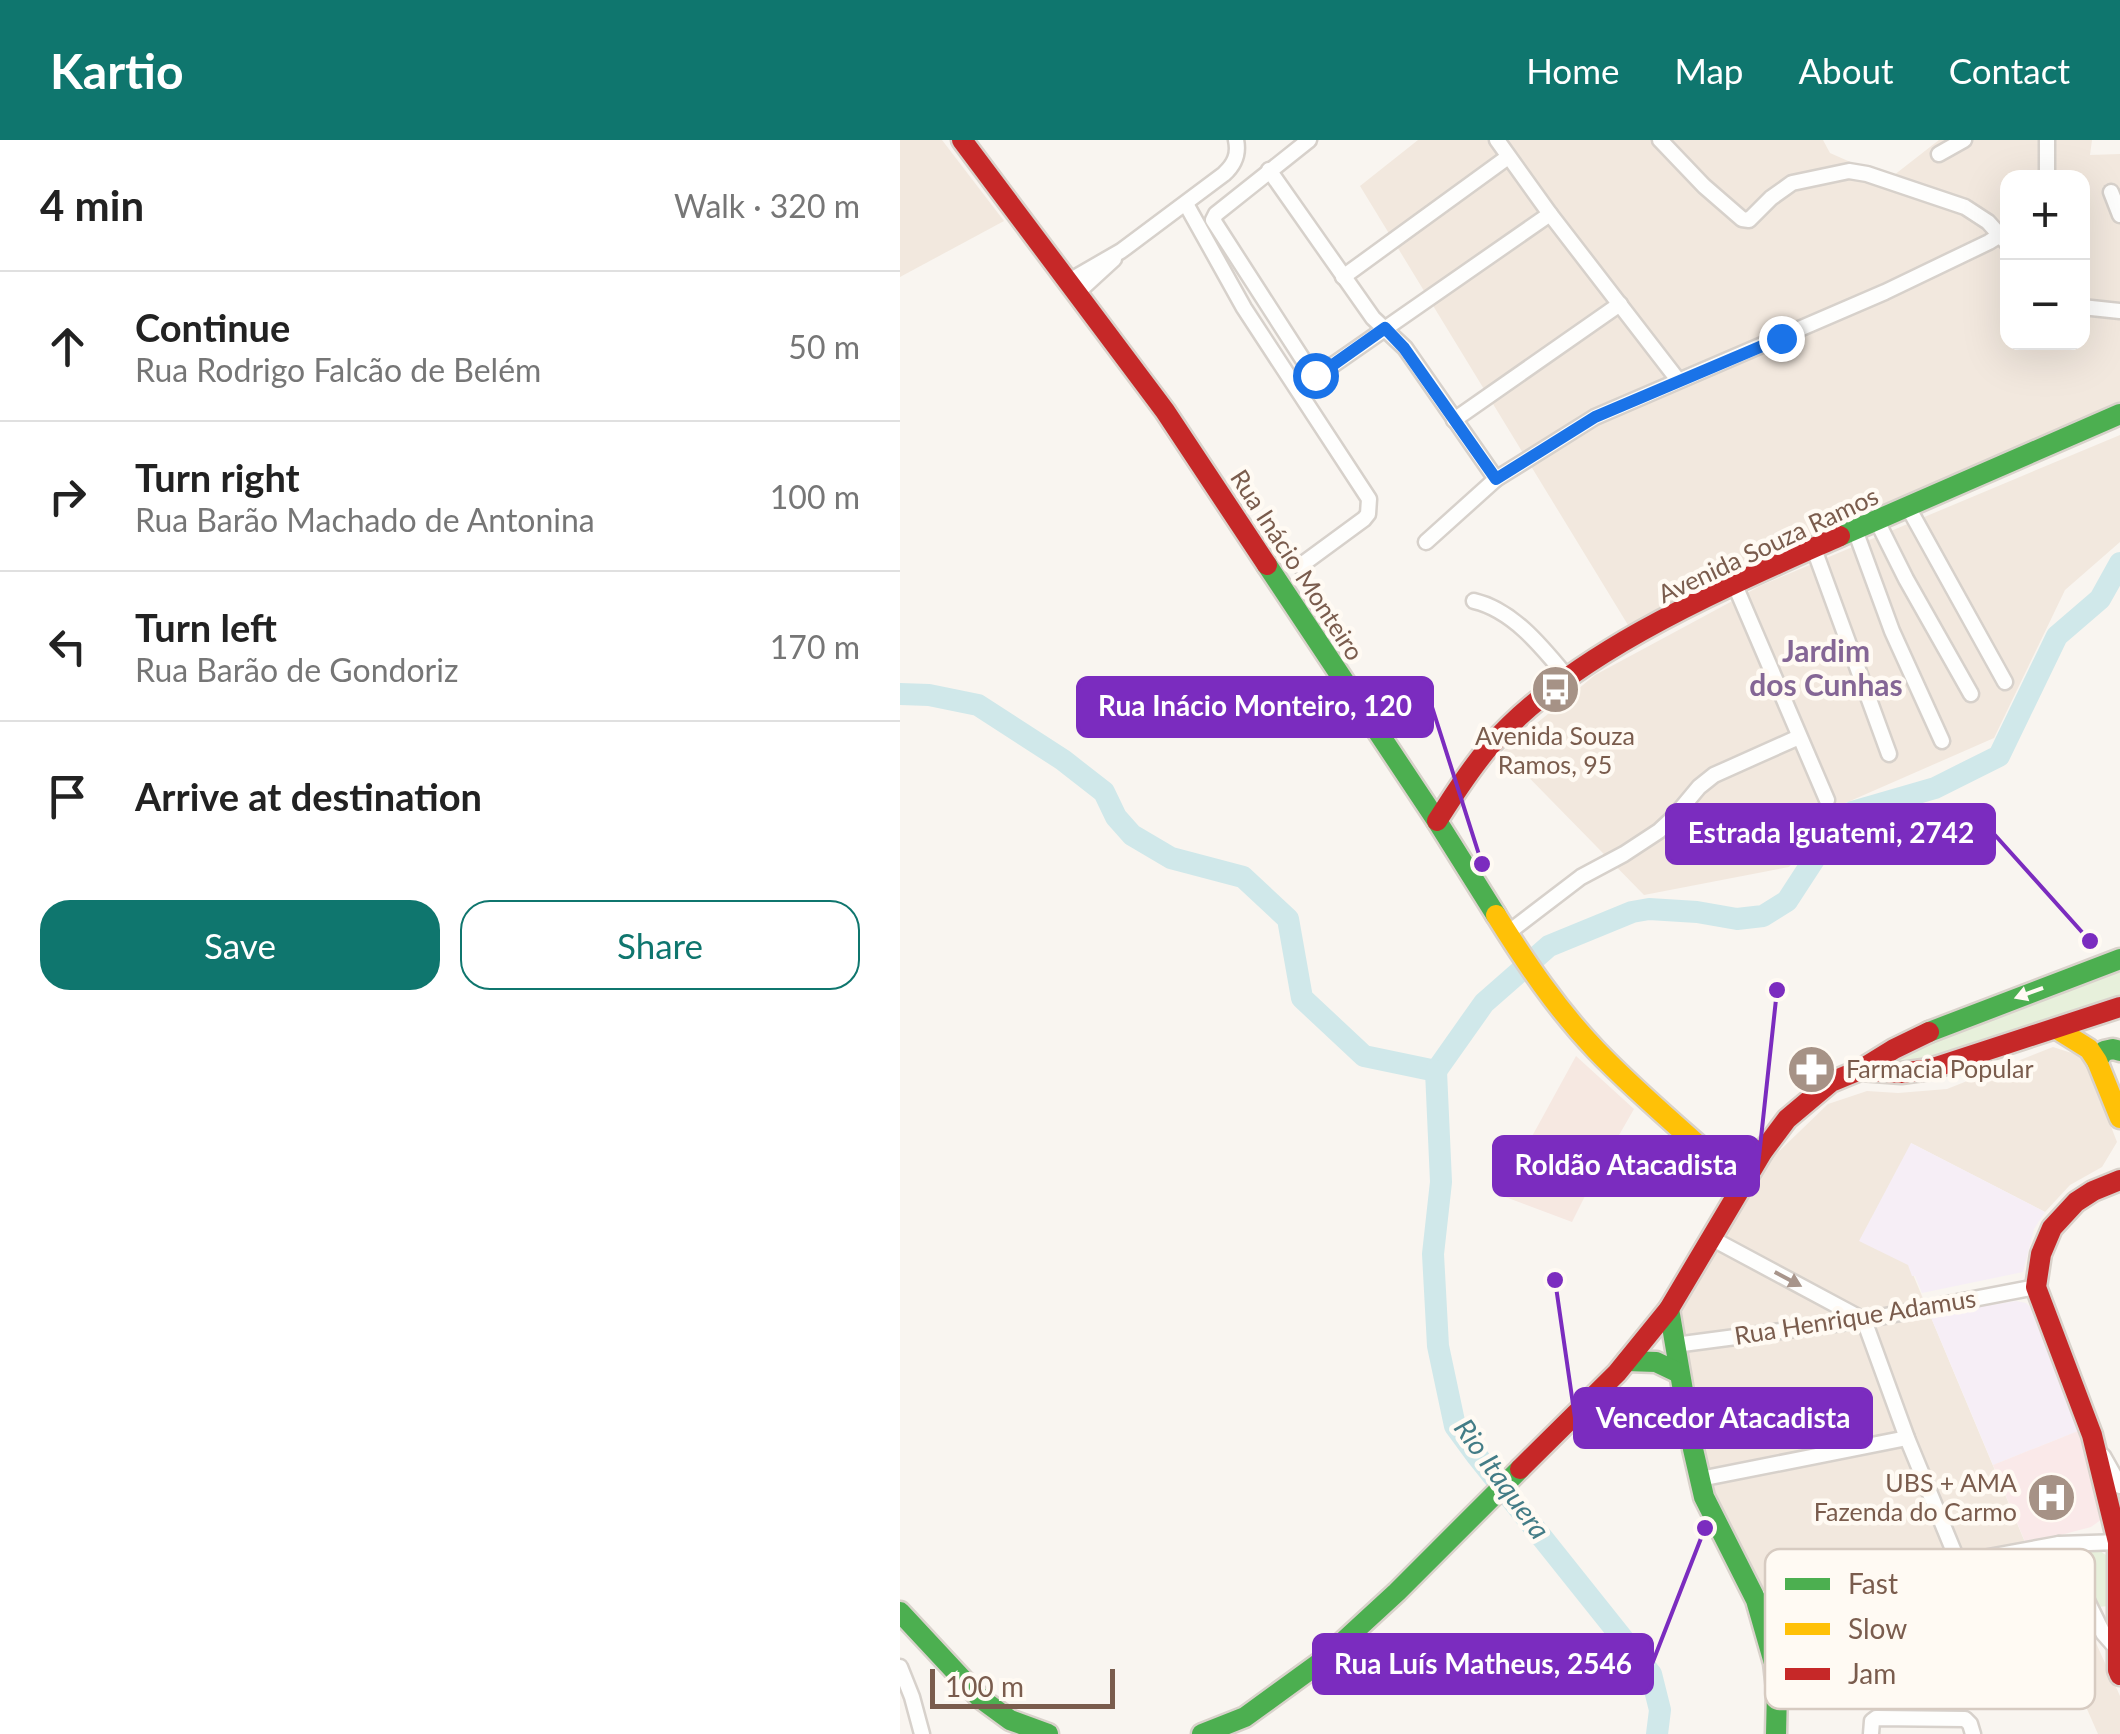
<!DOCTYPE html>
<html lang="en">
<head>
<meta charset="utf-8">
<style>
	:root { --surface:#fff; --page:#f6f6f6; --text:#222; --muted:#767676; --line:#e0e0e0; --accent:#0f766e }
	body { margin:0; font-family:Lato,sans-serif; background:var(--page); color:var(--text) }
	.controls { position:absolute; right:30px; top:30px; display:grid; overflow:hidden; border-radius:20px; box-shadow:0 10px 40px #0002 }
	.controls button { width:90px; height:90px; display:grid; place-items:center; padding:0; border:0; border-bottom:2px solid var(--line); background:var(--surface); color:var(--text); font:50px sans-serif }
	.scale { position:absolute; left:30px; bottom:25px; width:185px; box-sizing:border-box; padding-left:10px; border:5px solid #7a5c4d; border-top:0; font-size:28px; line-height:35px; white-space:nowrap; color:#7a5c4d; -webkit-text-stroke:8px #fffaf3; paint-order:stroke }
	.stop { position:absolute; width:30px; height:30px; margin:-22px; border:8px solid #1a73e8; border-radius:50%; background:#fff }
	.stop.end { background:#1a73e8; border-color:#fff; box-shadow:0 2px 10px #0008 }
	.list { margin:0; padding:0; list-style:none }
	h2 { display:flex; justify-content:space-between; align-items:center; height:130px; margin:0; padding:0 40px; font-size:42px }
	h2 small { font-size:32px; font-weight:400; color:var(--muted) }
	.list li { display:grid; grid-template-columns:65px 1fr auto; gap:30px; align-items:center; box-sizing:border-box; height:150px; padding:0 40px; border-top:2px solid var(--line) }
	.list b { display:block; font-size:38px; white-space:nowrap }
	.list p { margin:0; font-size:32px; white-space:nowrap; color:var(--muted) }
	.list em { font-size:32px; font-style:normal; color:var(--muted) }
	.actions { display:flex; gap:20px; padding:30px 40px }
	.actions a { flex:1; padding:22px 0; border:2px solid var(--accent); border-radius:30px; text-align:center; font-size:35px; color:var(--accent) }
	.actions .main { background:var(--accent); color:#fff }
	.icon { flex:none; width:55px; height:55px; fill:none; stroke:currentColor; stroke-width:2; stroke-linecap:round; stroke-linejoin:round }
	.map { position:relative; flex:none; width:1220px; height:1594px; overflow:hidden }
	header { display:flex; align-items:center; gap:60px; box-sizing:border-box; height:140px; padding:0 50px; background:var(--accent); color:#fff }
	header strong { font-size:48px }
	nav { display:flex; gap:55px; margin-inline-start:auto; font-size:35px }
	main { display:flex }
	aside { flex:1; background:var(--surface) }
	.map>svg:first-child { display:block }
	.residential { fill:#f2e8de; fill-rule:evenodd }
	.commercial { fill:#f6e8e1 }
	.education { fill:#f6eef6 }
	.medical { fill:#fae9e9 }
	.green { fill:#e7f0db }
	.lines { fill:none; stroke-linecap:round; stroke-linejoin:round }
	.river { stroke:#d0e8ea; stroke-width:22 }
	.street-casing { stroke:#d7d1cb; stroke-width:19 }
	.fast-casing { stroke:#d9d2cb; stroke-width:25 }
	.slow-casing { stroke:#d9d2cb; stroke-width:25 }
	.jam-casing { stroke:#d9d2cb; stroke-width:25 }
	.street { stroke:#fefefd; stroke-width:14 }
	.fast { stroke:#4caf50; stroke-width:20 }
	.slow { stroke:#ffc107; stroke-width:20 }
	.jam { stroke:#c62828; stroke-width:20 }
	.oneway { fill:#fffaf3 }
	.oneway2 { fill:#a8958b }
	.route { stroke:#1a73e8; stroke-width:12 }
	.labels { text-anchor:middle; stroke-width:9; stroke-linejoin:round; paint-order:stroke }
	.street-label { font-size:25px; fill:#7a5c4d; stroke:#fffaf3 }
	.poi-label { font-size:25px; fill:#7a5c4d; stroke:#fffaf3 }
	.water-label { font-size:28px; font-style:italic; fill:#437c86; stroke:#fffaf3 }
	.quarter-label { font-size:30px; font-weight:bold; fill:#846695; stroke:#fffaf3 }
	.key { fill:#fffaf3; stroke:#d7cbc1; stroke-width:2.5 }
	.key-label { font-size:28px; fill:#7a5c4d }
	.leader { fill:none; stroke:#7b2cbf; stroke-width:4 }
	.callout-dot { fill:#7b2cbf; stroke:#fffaf3; stroke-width:4 }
	.callout { fill:#7b2cbf; stroke:#7b2cbf; stroke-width:4 }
	.callout-label { font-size:28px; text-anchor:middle; font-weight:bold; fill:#fff }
</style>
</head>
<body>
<header>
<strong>Kartio</strong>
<nav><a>Home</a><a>Map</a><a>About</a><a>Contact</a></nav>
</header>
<main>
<aside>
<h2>4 min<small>Walk · 320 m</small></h2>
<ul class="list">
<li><svg class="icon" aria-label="ahead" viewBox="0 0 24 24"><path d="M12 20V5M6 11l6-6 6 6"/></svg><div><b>Continue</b><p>Rua Rodrigo Falcão de Belém</p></div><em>50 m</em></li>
<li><svg class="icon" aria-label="right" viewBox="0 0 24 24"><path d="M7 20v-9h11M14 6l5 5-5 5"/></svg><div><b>Turn right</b><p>Rua Barão Machado de Antonina</p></div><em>100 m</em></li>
<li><svg class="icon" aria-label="left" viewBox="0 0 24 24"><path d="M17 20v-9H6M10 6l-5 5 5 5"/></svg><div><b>Turn left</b><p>Rua Barão de Gondoriz</p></div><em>170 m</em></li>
<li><svg class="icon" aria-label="arrive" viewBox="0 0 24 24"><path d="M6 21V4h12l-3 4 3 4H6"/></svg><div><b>Arrive at destination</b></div></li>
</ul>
<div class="actions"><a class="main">Save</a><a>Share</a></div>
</aside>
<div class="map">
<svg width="1220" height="1594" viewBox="0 0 1220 1594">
	<rect width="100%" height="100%" fill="#f9f5f0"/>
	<g class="residential">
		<path d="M0,0H42L104,81L0,137Z"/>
		<path d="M518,0H923L930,13L989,39L1039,0H1192L1190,15L1220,14V267L839,429L728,485L460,46ZM1108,38H1182V202H1108Z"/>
		<path d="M1220,295V402L1165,450L1094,598L941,665L889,727L744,755L603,611L695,535L862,445Z"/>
		<path d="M1153,907L1184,917L1217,1002L1202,1027L1170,1045L1145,1072L1011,1003L1009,1125L1132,1419L1156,1415L1220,1556V1594H1198L1149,1483L886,1526L875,1473L809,1347L781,1170L869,1021L928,964L967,951L998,953L1047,949Z"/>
	</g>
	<path class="commercial" d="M676,916L734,969L691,1044L672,1082L600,1055Z"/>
	<g class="education">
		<path d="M1011,1003L1145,1072L1134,1089L1123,1132L1022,1153L1015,1136H1012L1008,1125L959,1101Z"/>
		<path d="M1116,1161L1126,1163L1130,1167L1178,1291L1093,1325L1030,1175Z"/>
	</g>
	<path class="medical" d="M1178,1291L1202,1374V1379L1191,1387L1126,1404L1093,1325Z"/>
	<g class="green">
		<path d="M1220,819V867L995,927L994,909Z"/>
		<path d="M1180,1411H1200L1210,1418V1466L1196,1467L1176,1425L1175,1415Z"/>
	</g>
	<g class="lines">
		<g class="river">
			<path d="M0,554L29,555L78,565L163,620L204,652L216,677L232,695L271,718L343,737L388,779L402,858L464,916L536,931"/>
			<path d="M536,931L584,863L649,806L732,772L749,769L797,772L837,779L863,776L887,761L915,718L952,672L1035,648L1099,616L1157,496L1200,459L1220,423"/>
			<path d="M536,931L541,1042L533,1114L538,1206L555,1286L577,1316L751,1534L760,1570L757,1594"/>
		</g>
		<defs>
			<g id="street">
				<path d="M409,0L316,74L313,80L409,229L415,235L420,234L650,74"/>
				<path d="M597,0L650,74L778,240"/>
				<path d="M760,0L804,46L842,79L849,80L871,58L892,43L949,31L967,34L1065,67L1088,82L1107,103"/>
				<path d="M1039,14L1064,0"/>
				<path d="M369,30L473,178L505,208L596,339"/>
				<path d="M1147,38V0"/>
				<path d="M1211,52L1220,75"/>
				<path d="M286,64L344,168L469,359L468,374L464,379L400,426"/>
				<path d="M443,137L608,17"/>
				<path d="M169,141L221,111L324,34C335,24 339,14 336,0"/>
				<path d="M178,152L214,119"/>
				<path d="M1182,167L1220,171"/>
				<path d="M554,280L720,164"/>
				<path d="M1008,367L1105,542"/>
				<path d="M977,381L1006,439L1071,554"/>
				<path d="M955,390L992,491L1042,601"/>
				<path d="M526,402L596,339L695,277L985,152L1089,102L1108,90"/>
				<path d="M914,409L989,614"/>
				<path d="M834,443L927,660"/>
				<path d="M574,461C613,470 643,508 667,537"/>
				<path d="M609,792L681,737L724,714L759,691L774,677L799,647L814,635L899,597"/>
				<path d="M811,1098L964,1180L1007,1298L1059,1424"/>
				<path d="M775,1205L964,1180L1136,1147"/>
				<path d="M1203,1316L1220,1346"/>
				<path d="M800,1339L1007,1298"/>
				<path d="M1159,1404L1203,1493L1218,1510"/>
				<path d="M856,1460L1159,1404L1220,1402"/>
				<path d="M0,1527L12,1557L22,1594"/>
				<path d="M971,1594L972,1581L976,1578L1065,1579L1070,1584L1073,1594"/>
			</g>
			<g id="fast">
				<path d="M940,396L1220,274"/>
				<path d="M367,425L537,681L596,775"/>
				<path d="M1029,892L1220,819"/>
				<path d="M1197,921L1204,911L1213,909L1220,911"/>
				<path d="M806,1012L863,1011"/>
				<path d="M769,1169L793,1309L804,1357L856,1460L874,1523L877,1549L876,1594"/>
				<path d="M727,1221L756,1222L779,1233"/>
				<path d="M0,1472L80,1558L110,1580L148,1594"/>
				<path d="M302,1594L345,1577L422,1521L497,1452L620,1329"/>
			</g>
			<g id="slow">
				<path d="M596,775C626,823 657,869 696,910C742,958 794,1000 843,1045"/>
				<path d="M1157,889L1189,909L1197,921L1220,978"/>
			</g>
			<g id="jam">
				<path d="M62,0L265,271L367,425"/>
				<path d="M537,681C554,655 569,630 590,606C673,511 826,447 940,396"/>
				<path d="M960,930L1001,933L1030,929L1220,867"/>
				<path d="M1220,1040L1193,1051L1176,1062L1152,1088L1141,1114L1136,1147L1192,1295L1218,1402V1530L1220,1535"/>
				<path d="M620,1329L717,1233L769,1169L863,1011L887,979L931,942L960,930L994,909L1029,892"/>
			</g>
		</defs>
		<use href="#street" class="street-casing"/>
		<use href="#fast" class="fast-casing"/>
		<use href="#slow" class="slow-casing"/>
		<use href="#jam" class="jam-casing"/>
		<use href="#street" class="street"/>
		<use href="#fast" class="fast"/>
		<use href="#slow" class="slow"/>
		<use href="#jam" class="jam"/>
	</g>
	<defs><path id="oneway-solid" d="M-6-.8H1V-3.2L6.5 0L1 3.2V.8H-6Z" transform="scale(2.5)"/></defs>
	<use class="oneway" href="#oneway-solid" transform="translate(1129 853) rotate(160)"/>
	<use class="oneway2" href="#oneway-solid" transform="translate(888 1139) rotate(28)"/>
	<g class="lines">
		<path class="route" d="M415,235L420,234L485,188L504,208L596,339L695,277L881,198"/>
	</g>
	<defs>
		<symbol id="bus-disc" viewBox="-11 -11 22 22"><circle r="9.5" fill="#a69286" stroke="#fffaf3"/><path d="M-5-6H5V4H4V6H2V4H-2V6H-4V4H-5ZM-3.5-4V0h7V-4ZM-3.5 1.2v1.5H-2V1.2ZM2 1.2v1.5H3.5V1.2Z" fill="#fff"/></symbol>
		<symbol id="pharmacy-disc" viewBox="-11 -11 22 22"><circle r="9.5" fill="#a69286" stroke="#fffaf3"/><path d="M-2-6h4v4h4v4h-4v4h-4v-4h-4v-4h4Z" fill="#fff"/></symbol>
		<symbol id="hospital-disc" viewBox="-11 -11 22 22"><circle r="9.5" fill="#a69286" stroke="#fffaf3"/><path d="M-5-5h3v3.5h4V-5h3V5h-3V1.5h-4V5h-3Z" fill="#fff"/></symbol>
	</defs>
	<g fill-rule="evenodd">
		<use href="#bus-disc" x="628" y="522" width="55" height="55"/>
		<use href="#pharmacy-disc" x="884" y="902" width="55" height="55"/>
		<use href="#hospital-disc" x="1124" y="1330" width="55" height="55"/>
	</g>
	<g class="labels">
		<g class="street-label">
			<text transform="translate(868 405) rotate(-25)" y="9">Avenida Souza Ramos</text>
			<text transform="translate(397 425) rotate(57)" y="9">Rua Inácio Monteiro</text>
			<text transform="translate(955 1177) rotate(-9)" y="9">Rua Henrique Adamus</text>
		</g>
		<g class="poi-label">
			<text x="655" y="605">Avenida Souza<tspan x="655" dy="29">Ramos, 95</tspan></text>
			<text x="946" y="938" text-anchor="start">Farmacia Popular</text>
			<text x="1117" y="1352" text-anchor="end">UBS + AMA<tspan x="1117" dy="29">Fazenda do Carmo</tspan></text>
		</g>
		<g class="water-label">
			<text transform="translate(602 1339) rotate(54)" y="10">Rio Itaquera</text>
		</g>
		<g class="quarter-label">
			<text x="926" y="522">Jardim<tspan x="926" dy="34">dos Cunhas</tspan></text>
		</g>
	</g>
	<rect x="865" y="1409" width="330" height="160" rx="15" class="key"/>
	<rect x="885" y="1438" width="45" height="12" fill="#4caf50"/>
	<rect x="885" y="1483" width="45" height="12" fill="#ffc107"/>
	<rect x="885" y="1528" width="45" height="12" fill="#c62828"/>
	<g class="key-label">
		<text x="948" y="1454">Fast</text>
		<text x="948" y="1499">Slow</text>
		<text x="948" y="1544">Jam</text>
	</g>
	<path class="leader" d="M582 724L532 567M1190 801L1094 694M877 850L858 1026M655 1140L675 1278M805 1388L752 1524"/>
	<g class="callout-dot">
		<circle cx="582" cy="724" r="10"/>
		<circle cx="1190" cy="801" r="10"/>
		<circle cx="877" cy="850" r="10"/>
		<circle cx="655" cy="1140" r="10"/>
		<circle cx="805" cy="1388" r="10"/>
	</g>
	<g class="callout">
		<rect x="178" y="538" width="354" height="58" rx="10"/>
		<rect x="767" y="665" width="327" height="58" rx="10"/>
		<rect x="594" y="997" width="264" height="58" rx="10"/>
		<rect x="675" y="1249" width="296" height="58" rx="10"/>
		<rect x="414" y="1495" width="338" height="58" rx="10"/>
	</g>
	<g class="callout-label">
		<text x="355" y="576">Rua Inácio Monteiro, 120</text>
		<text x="931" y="703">Estrada Iguatemi, 2742</text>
		<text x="726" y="1035">Roldão Atacadista</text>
		<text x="823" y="1288">Vencedor Atacadista</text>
		<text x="583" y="1534">Rua Luís Matheus, 2546</text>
	</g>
</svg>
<div class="controls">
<button>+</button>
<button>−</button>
</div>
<div class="scale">100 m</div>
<div class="stop" style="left:415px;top:235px"></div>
<div class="stop end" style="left:881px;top:198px"></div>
</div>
</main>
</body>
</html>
